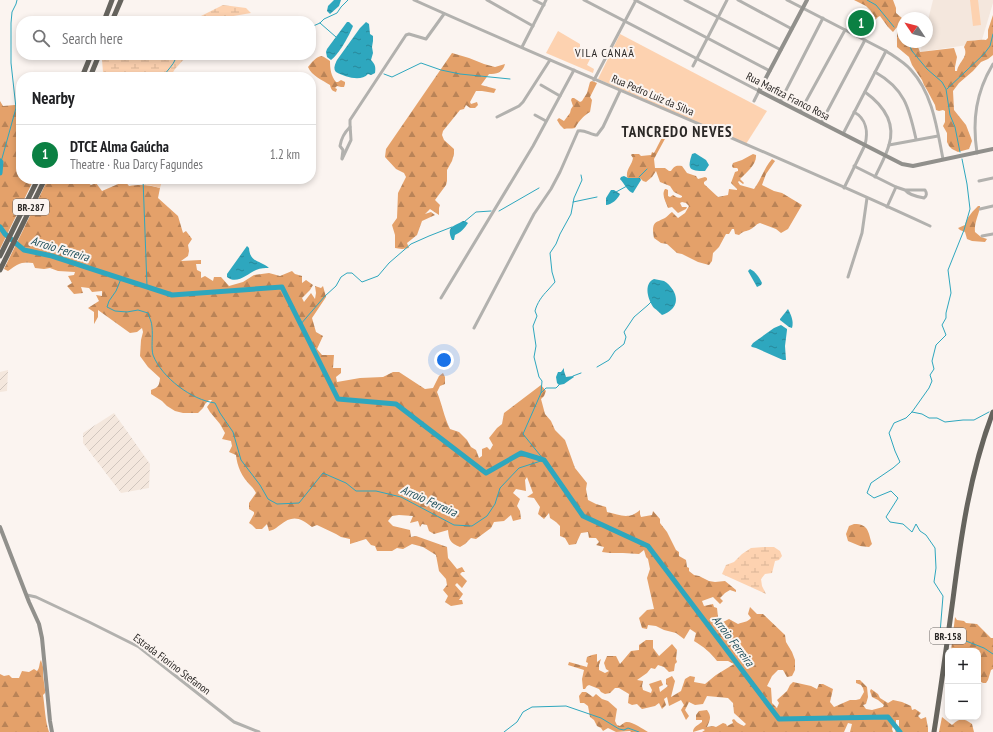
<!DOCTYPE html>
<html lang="en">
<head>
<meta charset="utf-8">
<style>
	:root { --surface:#fff; --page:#f6f6f6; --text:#202124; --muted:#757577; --line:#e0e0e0; --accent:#0b8043 }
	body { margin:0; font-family:"PT Sans Narrow",sans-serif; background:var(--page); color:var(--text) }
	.controls { position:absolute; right:12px; bottom:12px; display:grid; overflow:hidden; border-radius:8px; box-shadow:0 2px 6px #0003 }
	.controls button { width:36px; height:36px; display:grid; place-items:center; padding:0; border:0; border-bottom:1px solid var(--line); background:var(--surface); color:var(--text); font:20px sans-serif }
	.compass { position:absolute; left:897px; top:12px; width:36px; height:36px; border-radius:50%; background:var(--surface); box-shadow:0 2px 6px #0003; rotate:305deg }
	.you { position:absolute; left:444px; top:360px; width:14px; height:14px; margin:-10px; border:3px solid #fff; border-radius:50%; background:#1a73e8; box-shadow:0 0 0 6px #1a73e833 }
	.badge { display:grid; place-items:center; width:26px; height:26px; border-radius:50%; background:var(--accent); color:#fff; font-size:13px; font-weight:700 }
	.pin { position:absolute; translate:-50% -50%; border:2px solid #fff; box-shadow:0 1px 4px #0006 }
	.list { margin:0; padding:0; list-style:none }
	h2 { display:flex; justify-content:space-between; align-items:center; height:52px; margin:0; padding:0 16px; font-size:17px }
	h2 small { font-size:13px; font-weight:400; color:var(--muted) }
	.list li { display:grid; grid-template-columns:26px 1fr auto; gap:12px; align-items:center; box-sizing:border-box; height:60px; padding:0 16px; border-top:1px solid var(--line) }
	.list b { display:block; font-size:15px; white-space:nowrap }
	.list p { margin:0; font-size:13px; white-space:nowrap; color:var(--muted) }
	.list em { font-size:13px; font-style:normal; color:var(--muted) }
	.icon { flex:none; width:22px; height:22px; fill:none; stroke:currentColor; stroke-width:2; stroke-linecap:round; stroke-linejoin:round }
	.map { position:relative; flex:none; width:993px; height:732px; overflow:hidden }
	.search { position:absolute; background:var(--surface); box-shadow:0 2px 6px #0003; left:16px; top:16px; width:300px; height:44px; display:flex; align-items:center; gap:10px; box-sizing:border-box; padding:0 14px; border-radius:16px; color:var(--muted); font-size:15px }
	.panel { position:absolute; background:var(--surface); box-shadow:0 2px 6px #0003; left:16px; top:72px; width:300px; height:112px; border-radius:16px }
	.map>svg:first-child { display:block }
	.built { fill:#f4e7dd }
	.industrial { fill:url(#industrial-furrows) }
	.grass { fill:#fdd2b0 }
	.forest { fill:url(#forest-firs) }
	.wetland { fill:url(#wetland-marsh) }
	.water { fill:url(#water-ripples) }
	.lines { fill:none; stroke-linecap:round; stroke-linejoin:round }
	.stream { stroke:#2ea7be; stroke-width:1 }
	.river { stroke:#2ea7be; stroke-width:5 }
	.street { stroke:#b2b1ae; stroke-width:3 }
	.secondary { stroke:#91908c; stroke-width:4 }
	.highway { stroke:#66645e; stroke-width:5 }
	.labels { text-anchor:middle; stroke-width:4; stroke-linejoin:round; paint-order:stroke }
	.shield { fill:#fbf4f0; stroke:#696563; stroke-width:1 }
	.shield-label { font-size:10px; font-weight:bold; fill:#2b2826 }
	.street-label { font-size:11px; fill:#2b2826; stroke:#fbf4f0 }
	.neighbourhood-label { font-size:12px; letter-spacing:1px; fill:#2b2826; stroke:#fbf4f0 }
	.water-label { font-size:12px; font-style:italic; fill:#22525d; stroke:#fbf4f0 }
	.district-label { font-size:15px; font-weight:bold; letter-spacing:1px; fill:#2b2826; stroke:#fbf4f0 }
</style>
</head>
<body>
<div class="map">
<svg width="993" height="732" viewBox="0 0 993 732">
	<defs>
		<pattern id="industrial-furrows" width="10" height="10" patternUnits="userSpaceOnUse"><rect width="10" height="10" fill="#f4e7dd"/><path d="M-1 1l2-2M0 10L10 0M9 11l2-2" fill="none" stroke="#d1c6be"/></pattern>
		<pattern id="forest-firs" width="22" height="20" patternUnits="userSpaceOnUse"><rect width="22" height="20" fill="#e4a16a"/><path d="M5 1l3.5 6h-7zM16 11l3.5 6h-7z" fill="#b98357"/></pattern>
		<pattern id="wetland-marsh" width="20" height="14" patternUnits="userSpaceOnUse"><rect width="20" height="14" fill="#fdd2b0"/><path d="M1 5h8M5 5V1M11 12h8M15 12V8" fill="none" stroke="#d9b497"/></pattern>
		<pattern id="water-ripples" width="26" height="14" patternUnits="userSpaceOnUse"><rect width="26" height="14" fill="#2ea7be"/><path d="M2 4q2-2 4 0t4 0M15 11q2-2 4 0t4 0" fill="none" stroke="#27889a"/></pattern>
	</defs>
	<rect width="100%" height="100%" fill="#fbf4f0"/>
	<path class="built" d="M933,0H993V3L981,43L920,52L923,42H927V24Z"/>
	<g class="industrial">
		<path d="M8,370L7,391L0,392V372Z"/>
		<path d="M114,413L150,464L149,488L121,493L83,443V433Z"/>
	</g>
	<g class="grass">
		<path d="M970,0H978L981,25L973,26Z"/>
		<path d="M558,31L580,44V48L588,53L586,57L590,59L587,65L594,69L593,73L546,53Z"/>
		<path d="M620,34L767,111L746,144L598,79Z"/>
	</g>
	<g class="forest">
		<path d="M854,0H893L896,8V13L902,18V21L893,32L888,27L880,16L878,17L875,20L872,17L871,11L866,6Z"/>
		<path d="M993,15V55L988,59L981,62L973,71L959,83L953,91L954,110L966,125L971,138L972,141L969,149L958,152L952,149L949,146L947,142V133L943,126L945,122V111L943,110L939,111L936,110L935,105L927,90L924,85L922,80L912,65L909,57L897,47V33L898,30L903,26V42H916L920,52L954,48L957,57L955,67V71H957C959,61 969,57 964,47L967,41C974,41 979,39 986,40L988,38V30Z"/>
		<path d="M452,53L469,58L484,64L495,67L505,64C503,73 496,74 489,74L481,85L496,89L494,93L482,91H476L470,102L471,104L477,102L478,105L475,108H470L466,105L464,109L460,110L443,131L442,135L444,140L454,149V154L452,161L447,170V181L446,185L435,200L440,205L439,208V215L430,209L425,214L431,212L435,215L422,221L417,235L407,243L409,248L402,249L395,248V235L392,225L397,218L398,193L406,177L404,173L396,169L385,157L386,149Z"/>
		<path d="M321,56L324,57L330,61C330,69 331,76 336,82H338L341,80L345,82V84L344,87H341L337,86L335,88L337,89L336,92C332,91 331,89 330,85C322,80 312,76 308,67C312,62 315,58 321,56Z"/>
		<path d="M592,81L597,83L590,97L592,100L590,112C583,116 579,121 575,128C571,129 568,128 564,129L560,125L557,120L559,118L564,121L570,113L571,109L573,106L571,100L572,98H574L580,102L582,101L587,93L590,82Z"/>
		<path d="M0,101L3,106L15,105L19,102L21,103V179H34L0,249Z"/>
		<path d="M670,124H672V126L654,159L655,168H665L669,171H671C674,166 676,165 682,166L687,173L696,176L698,179L705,177L707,178V180L704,182V184L718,197L728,195L729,189L737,190V189L731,183L735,172L738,171V169L737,168H733L732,166L733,163L742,160L753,154L756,155C757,164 746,173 740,179L744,183L743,184L739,181L738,182L740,185L754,189C761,180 764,168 772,159L775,161L766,174L762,185L774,191L782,193L802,205L788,229L781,233L776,229L760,223C756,224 755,227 751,229C746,232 744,230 739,235L735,234L734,229H732L729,234H726L719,247L713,253L712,261L709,265L698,262L682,254L677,253L667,244L661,243L654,238C653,232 651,223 659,221C660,220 663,219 665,218C668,216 669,214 672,212L678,218L685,213L689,206L686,203L682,202L680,203L682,207H687L686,209L678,213L672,207L668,208C666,202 661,195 665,189H666L668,190V196L670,197L673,195C676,197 679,199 682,197V196L674,192L670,186L660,182L656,171L652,177L646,182L643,181L640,178H628L627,177C626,169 632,165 633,158L631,155L632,154H639L641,156L651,155L652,152L654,153C659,144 664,132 670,124Z"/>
		<path d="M48,179H83L91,185L96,183L102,191L125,181L129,186C141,184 149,185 160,188L158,198L178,216L183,233L186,231L192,239L188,245L189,251L188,256L181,261L201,260V264H196L197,270L201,272V278L205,276L213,281L214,277H221L229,286L243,282L254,275L269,273L280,276L292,271L295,274L302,276V283L306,280L313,285L310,290L302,298L304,302L311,293L315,299L316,293L315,286L321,288L323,286L326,297L312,318L316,332L323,336L317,349L322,355H334L333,368H341V373L336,377L337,382L360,378L383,377L393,372H399L425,389L433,388L439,376L443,373L445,377V384L440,386L437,392C442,404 444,417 450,429L459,432L467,440L471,447L476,450L479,458L482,456V449L487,447L490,450L493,445L489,438L497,428L502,424L504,413L541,385L546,391L544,396L541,399L545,414L551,421L555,430L565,440L575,468L587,483L586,489L588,500L596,504L606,507L607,512C620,515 629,520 640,510V514L641,517L652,515L653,511L660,519V523L667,532L676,550L679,552V556L686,560L687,567L689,568V571L694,575L699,576L709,581L715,582L725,581L736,590V592L730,590L725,593L720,598L723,601L720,604L713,597L702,601L704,606L713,604L714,607L717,608L718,617L723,622L729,619L738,624C743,622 748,622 751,618L748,614L750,607L757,614H763L785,635L786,642L792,652L795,660V670L792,676L787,677L783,670H778L772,676L767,686L771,688L772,703L777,708L779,703L777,700L787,691L790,685L793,682L811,686L817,689L819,684H823L833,689L830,702L834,707L850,700H856L860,699L864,692L863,688L861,685L856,683V680H860L867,687L868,697L866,704L863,705L866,709L872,710L883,707L884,705L878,700L872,697L870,691L871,689L878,694L880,698L888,703L893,700L902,702L911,706L912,710L915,709L921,713L918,716L921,719L926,717L928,728V732H896L895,731L899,726V720H896V725L893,726L892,729L893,732H850L852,724L848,723L844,732H702L705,730L703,729L693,732C693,727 698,725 702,722V720H696V715L699,711L707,710C712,717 710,720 707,727L713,726L716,727L723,723L726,724L727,726L733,723L732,720L734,719C737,723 740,724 744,726L746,724L734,713L733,703L728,698L707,696L703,704L695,705L689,702L685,710L689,716L686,720L681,710L684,705L681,700L669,706L667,697L664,699L666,705L662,709L659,703L655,706L642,709L637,704L632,705L628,703L629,694L619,688H615L610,693L605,694L601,692L599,689L589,685L587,686L585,689H583L582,679L584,670L568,665L569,662L587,667L588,663L586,662L587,657L592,655L597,654V662L601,659L599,665V670L605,673L609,671L606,669L604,663L607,656H616L620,664L631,651L639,650V645L646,640H653V648L659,656L672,644L677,650L676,659L677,662L675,664L674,671L669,672L664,667L658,665L655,669L651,668L647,673L637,680L643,681L642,686L643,690L651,693L652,690L649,684L661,680L663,685L659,687L660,692L668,686L666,684V679L672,676L675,681L671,697L681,691L685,679L690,676L695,677L694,682L705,684L716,675L734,664L728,661H717C710,652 704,647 694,641L696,633L690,629L684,639L676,633L664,630L656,626L648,625L647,629L642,628L639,618L647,610L654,609L647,578L650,569L648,559L646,557L644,550L639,554L623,553H610L602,552L604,547L596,545L599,542L596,538H589L588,532L581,533L576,544L569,545L565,538L560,536V526L556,522L550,518L549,513L544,519L538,514L540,507L534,498L527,497L533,493L527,477L525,480L526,491L516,489L513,493L520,499L517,506L520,511L521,519L513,521L511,515L504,521L494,522L491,528L476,539L471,538L465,544L460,547C450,543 449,540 448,530L434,534L429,531L427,525L422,524L420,527L418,521L410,523L413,516L399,515L392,516L388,521L393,526L410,530L411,537L416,536L447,547L448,558L457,569L462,567L465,572H462L460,574L467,581L462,588L457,583L455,585L463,594L459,600H462L463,604L451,606L445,602L448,596L443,590L447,585L446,579L439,571L436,555L423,547L412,544L403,549L397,548L392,551H377L375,546L371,545L366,539L350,544V539L341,537L336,534L317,525L312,527C300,517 292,515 280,525C276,528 274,530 269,531L267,524L262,529H256L252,525L249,523L254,514V512L249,509V503L256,493C254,489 253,488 250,485C242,477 237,466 236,455L229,452L232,446L231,441L222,439L225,433L220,424L210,412L207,407L212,400H209L205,404L203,408L198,413H183L175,411L167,406L162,401L151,394V390C158,387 159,387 160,378L148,367L140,356L141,340L143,332L142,328L137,332L130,333L98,310V317L94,324V312L88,308L99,301L96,295L102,296V291L92,292L89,288L81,287L83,293L74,294L67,286L72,283L68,276L74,275L75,272L58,271L50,268L44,269L35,268L33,263C22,261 17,264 8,271L4,269Z"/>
		<path d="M978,206H980V208C978,216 974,224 975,232L981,237L987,239L985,242L972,241L967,239L965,232L960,230L958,228L965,225C967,217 973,211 978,206Z"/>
		<path d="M854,524C869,524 868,532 872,544L869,547L860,546L848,541L846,534L849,526Z"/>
		<path d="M955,617L957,620L964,621L966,623L977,624L991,638H993V669L991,670L988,680L986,683H983L978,680V651H951Z"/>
		<path d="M41,660L43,667V675L45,690V693L43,695C45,708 45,720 49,732H0V674L4,676L9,675L12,678H19L22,671L29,672L34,669L37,671C40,668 39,663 41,660Z"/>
		<path d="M582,692H586L593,697L596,694L602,699L608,701L617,709L615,721L617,725L620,726C621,725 625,722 626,722C632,721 643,729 648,732H631L630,731L616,732L608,728L603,731L601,728L597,726L594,720L590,717L588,706L584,703H580L579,696Z"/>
		<path d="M942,717L952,725C960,718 963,718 972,724L974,732H939Z"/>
	</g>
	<g class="wetland">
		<path d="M223,5L246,8L251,13L222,18L219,21H178L191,16H201Z"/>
		<path d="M106,55H193L185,58L175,69L170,77H105L103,72L102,60Z"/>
		<path d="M136,179H162V181L160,188L149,185L141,184Z"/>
		<path d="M765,547H774L780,551L782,556L779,560L775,561L772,573L765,574L761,579L762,586L766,594L722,574L726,565L734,562L742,554L751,548Z"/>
	</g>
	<g class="water">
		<path d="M334,0H341L339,6L330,14L327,11L328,6Z"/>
		<path d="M347,22H349L353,26C349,36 339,54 331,60L327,57L326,52L327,49Z"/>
		<path d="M366,22L369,24L370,34L373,36V41L372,47L373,53L371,60C375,64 376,67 375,73L371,75L368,74C361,82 345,77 336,72C333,69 335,64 337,60L360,28Z"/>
		<path d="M695,153L706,160L709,165L705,171C689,171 687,169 692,154Z"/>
		<path d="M624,176L628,178H640L641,180L633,193C628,192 624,183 620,179L621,177Z"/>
		<path d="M611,190H614L620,194C618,199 611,205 606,205V198Z"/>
		<path d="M463,221H465L468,223C465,228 460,233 455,235L454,240H452C446,226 453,227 463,221Z"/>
		<path d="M247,246L249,248C250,263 260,260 269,268C265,268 261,268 256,270C247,274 237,285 227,277V274Z"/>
		<path d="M750,269C756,272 759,277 762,283L761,285L757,287L748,271Z"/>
		<path d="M654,279C657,280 661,280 664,281C668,283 670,286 673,290C680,302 674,311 662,315C659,312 657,310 654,308C648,300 643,284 654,279Z"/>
		<path d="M788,309C791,315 794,321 792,328L789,327L780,320V319Z"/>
		<path d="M781,325L787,329V330L785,346L786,360H783L756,348L752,347L751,346L753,343L774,328Z"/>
		<path d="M564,368V371L566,377L573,376L574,377L564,384L559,385L557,383L556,377L558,372H561Z"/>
	</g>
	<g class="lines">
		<g class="stream">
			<path d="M867,0L876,5L894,27"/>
			<path d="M253,21L274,17L280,21"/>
			<path d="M290,21H294"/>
			<path d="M320,23L336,37"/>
			<path d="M311,27L320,23L324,19L337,13L341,7L348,0"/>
			<path d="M899,31L903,36"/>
			<path d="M908,42L912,51L927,69L942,82L946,89L950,115L955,127L960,152"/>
			<path d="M384,74L392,77L421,63L441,70L460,74L510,79"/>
			<path d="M163,77C167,70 173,66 176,58H179L183,55"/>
			<path d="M947,89L984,54L990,46L993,34"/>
			<path d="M1,162L16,108L11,63V23L12,12L16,4L17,0"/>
			<path d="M639,177L647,169"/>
			<path d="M143,179L147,286"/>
			<path d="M616,192L627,186"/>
			<path d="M573,202L597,197"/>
			<path d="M499,211L539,188"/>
			<path d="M464,222L476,212L491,211"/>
			<path d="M121,279L116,291L109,301L107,307L115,311L127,312L138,310L148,313C149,317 152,322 152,327C153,336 151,348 153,355C162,378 192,400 215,403L220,413L233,432L241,460L260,485L268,499L277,504L299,503L323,473L346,483L356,491H376L401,497L454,525L472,526L487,516L495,504L500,488L519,468L544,460L523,434L541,393L542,381L539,377L534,357L536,346L533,326L537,316L535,311C537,303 542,296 548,290C550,287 553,285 555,282L552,272L550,253L556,244L560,234L571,214L574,198L582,180L581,175"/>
			<path d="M300,325L325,296L336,286L341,277L347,273H352L362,282L378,276L389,263L411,244L429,236L452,227"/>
			<path d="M597,367L609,360L615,351L624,344L626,337L624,332L634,317L648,305L651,302"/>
			<path d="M573,376L581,373"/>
			<path d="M541,393L546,388H556L559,385"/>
			<path d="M912,412L922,414L929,418H937L945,422L963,420H974L989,412"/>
			<path d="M943,635L940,633L943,596L934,582L936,568L935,548L926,535L920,531L916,524L912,532L903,524L890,522L886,517L898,498L891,491L874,498L867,493L871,483L893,468L900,462L895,451L889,433L894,423L906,418L912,412L929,388L932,381L930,375L934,369L932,361L936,345L946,335L942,325L946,318V313L951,293L948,270L964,230L970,209L967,184L962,159"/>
			<path d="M953,636L984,648L993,654"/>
			<path d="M504,732L517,722L523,712L532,707L566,706L601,718L619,729L624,730L628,728L639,732"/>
		</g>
		<g class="river">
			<path d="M0,161L1,162L0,173"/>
			<path d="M0,227L5,234L24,250L52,256L172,295L282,287L338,399L396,404L486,473L521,453L544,460L583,516L648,546L779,719L888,717L900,732"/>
		</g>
		<g class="street">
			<path d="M414,0C585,77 759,147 930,226"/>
			<path d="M487,0L533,26"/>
			<path d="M534,0L544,5"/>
			<path d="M584,0L759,91L754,101"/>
			<path d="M635,0L770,71"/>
			<path d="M685,0L781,50"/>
			<path d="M738,0L792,29"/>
			<path d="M787,0L886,51C895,57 904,62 911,70C933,94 937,129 943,159"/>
			<path d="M522,47L546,0"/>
			<path d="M693,66L727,0"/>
			<path d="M875,72C905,89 909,108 916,139"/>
			<path d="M594,80L636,0"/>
			<path d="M541,85L560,96"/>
			<path d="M865,92C883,105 896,122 889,145C886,156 880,166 875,177"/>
			<path d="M780,102L823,18"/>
			<path d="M800,112L845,30"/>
			<path d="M535,115L546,121"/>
			<path d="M497,117L519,106L523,102L550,60"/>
			<path d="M821,123L865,40"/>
			<path d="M843,134L886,51"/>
			<path d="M889,145L938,136"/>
			<path d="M977,153C972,120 976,92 993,64"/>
			<path d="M342,158L343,150L340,146C341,139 345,132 350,127"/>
			<path d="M342,159L351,140L350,124V120L406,35L409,34L426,39L444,14"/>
			<path d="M854,166L896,187L905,190H925C927,193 927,196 924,198C918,197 909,195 905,190"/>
			<path d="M979,181L993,178"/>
			<path d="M844,188L865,145C868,133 867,119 854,112"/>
			<path d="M887,207L896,187"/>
			<path d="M980,209L993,206"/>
			<path d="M982,236L993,234"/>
			<path d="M848,277L862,233L867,198"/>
			<path d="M441,298L533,146L574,70"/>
			<path d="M474,328L534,214L551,189L560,172L578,131C584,129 591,135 597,135L603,127L620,91"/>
			<path d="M27,595L36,597L89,622L139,647L234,722L259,732"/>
		</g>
		<g class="secondary">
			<path d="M807,0L759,91L902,164L913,166L993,149"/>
			<path d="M0,527L29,602L39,624L42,638L50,721L52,732"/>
		</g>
		<g class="highway">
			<path d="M104,21L112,0"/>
			<path d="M112,21L121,0"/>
			<path d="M82,77L91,55"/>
			<path d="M90,77L99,55"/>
			<path d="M0,256L38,179"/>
			<path d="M0,270L45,179"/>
			<path d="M934,732C941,688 947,643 953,599C961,536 970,472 993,412"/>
		</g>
	</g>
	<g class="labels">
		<g class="shield">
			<rect x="13" y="199" width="36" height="16" rx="3"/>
			<rect x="930" y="628" width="36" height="16" rx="3"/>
		</g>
		<g class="shield-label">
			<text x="31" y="211">BR-287</text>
			<text x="948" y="640">BR-158</text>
		</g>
		<g class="street-label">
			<text transform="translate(653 95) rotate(23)" y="4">Rua Pedro Luiz da Silva</text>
			<text transform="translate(788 96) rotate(27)" y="4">Rua Marfiza Franco Rosa</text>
			<text transform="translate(172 664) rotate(37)" y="4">Estrada Fiorino Stefanon</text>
		</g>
		<g class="neighbourhood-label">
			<text x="605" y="57">VILA CANAÃ</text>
		</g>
		<g class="water-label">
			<text transform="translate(60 249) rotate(17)" y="4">Arroio Ferreira</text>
			<text transform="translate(429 501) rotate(24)" y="4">Arroio Ferreira</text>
			<text transform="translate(733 641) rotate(53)" y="4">Arroio Ferreira</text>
		</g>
		<g class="district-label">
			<text x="677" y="137">TANCREDO NEVES</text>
		</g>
	</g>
</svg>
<div class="controls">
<button>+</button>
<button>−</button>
</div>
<svg class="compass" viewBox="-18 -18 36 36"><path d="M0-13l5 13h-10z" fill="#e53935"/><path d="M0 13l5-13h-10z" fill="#757577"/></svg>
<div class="you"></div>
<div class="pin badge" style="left:861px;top:23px">1</div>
<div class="search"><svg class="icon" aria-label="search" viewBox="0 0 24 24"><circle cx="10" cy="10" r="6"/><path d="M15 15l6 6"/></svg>Search here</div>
<section class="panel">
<h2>Nearby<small></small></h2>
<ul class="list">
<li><span class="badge">1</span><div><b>DTCE Alma Gaúcha</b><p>Theatre · Rua Darcy Fagundes</p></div><em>1.2 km</em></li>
</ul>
</section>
</div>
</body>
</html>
